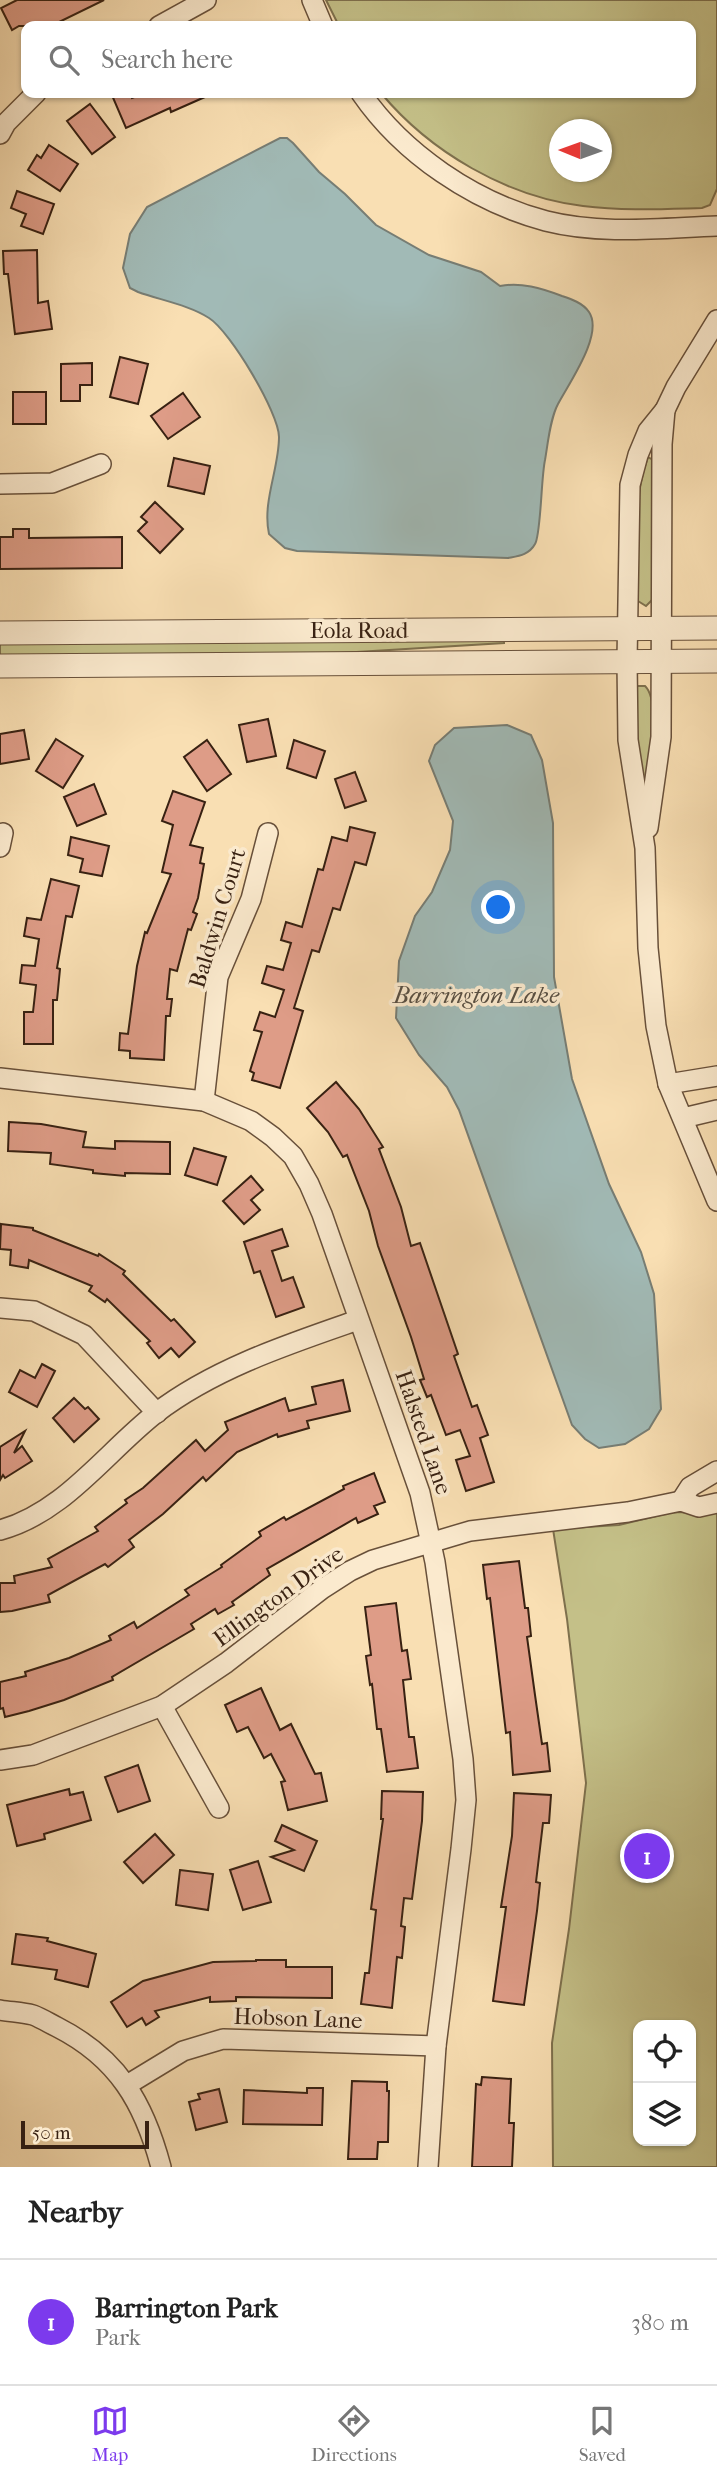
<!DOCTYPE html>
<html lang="en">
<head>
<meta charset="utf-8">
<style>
	:root { --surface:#fff; --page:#f6f6f6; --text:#222; --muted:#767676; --line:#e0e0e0; --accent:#7c3aed }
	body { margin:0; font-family:"IM FELL French Canon",serif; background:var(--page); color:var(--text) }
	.controls { position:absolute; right:21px; bottom:21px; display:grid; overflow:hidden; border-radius:14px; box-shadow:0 2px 5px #0004 }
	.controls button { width:63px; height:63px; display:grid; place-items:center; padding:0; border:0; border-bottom:2px solid var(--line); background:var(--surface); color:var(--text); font:35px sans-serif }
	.compass { position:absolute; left:549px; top:119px; width:63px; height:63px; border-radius:50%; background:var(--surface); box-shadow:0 2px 5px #0004; rotate:271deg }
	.scale { position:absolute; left:21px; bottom:18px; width:128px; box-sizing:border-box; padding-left:7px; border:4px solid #382112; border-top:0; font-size:19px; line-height:24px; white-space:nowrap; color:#382112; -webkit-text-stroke:5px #fbeace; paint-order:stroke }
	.you { position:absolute; left:499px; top:908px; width:24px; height:24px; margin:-18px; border:5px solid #fff; border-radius:50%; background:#1a73e8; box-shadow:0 0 0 10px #1a73e833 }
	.badge { display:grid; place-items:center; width:46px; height:46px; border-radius:50%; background:var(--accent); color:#fff; font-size:23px; font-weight:700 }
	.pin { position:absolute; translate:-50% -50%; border:4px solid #fff; box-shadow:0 2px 7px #0006 }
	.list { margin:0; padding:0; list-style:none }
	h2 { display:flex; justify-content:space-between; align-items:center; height:91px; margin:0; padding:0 28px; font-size:30px }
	h2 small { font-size:23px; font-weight:400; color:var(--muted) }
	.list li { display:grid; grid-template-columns:46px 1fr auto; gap:21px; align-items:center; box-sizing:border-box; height:126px; padding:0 28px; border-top:2px solid var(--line) }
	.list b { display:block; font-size:26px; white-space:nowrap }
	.list p { margin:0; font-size:23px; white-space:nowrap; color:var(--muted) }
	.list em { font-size:23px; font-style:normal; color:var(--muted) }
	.icon { flex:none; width:38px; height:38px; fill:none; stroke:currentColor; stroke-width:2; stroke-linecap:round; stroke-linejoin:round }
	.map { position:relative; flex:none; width:717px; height:2167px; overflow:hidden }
	.search { position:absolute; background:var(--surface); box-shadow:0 2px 5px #0004; left:21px; right:21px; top:21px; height:77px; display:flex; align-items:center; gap:18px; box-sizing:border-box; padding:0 24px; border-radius:14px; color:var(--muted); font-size:26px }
	.sheet { height:217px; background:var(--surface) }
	nav { display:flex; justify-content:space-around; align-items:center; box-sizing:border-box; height:98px; border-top:2px solid var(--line); background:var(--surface); font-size:19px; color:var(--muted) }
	nav a { display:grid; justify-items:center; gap:4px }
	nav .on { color:var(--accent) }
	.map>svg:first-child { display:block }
	.green { fill:#c4c088; stroke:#7e704d; stroke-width:2; fill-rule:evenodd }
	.water { fill:#a1bab6; stroke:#777d74; stroke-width:2 }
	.building { fill:#de9c87; stroke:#382112; stroke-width:2 }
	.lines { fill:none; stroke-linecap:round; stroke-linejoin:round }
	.minor-casing { stroke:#68503a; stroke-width:22 }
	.tertiary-casing { stroke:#68503a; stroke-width:25 }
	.minor { stroke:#fbeace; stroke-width:19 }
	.tertiary { stroke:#fbeace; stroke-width:23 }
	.labels { text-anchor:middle; stroke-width:7; stroke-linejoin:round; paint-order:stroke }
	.street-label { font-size:23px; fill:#382112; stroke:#fbeace }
	.water-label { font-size:24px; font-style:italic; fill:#584f43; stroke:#fbeace }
</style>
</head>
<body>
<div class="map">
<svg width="717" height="2167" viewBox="0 0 717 2167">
	<rect width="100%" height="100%" fill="#f9dfb3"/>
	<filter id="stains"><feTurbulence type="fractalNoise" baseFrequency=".00286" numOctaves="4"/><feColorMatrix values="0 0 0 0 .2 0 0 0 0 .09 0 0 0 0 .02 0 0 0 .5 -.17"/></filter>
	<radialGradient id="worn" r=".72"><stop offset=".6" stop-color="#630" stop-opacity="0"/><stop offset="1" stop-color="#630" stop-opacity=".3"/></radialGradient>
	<g class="green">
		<path d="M326,0H717V189L710,205L702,208C663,209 623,211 583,206C507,197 430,152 381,93H691V26H339ZM560,130H602V172H560Z"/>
		<path d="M648,457L653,460V599L646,606L638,601C638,554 631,502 648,457Z"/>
		<path d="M504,640V643L340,653L0,656V643Z"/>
		<path d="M637,686H645C662,702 647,767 644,790L632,740Z"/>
		<path d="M717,1510V2167H553L552,2043L569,1929L586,1783L567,1619L553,1529L619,1525L673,1512L711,1513ZM638,2025H691V2141H638Z"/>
	</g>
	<g class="water">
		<path d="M280,138H287L293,143L319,172L345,194L376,225L429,255L481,272L500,286C521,282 541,288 562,296C571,299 583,303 589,312C604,334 569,383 558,404C550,419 548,443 545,460C541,478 541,535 535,544C529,555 518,556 508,558L297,551L285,548L269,534C262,502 279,469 279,437C279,413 230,331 209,318C189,305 160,300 138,292L130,288L123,268L130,234L147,207Z"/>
		<path d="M507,725L531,735L542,760L553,823L554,977L572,1079L609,1184L641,1252L654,1294L661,1409L649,1429L625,1444L599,1448L585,1439L572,1425L459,1110L447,1087L419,1055L396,1018L399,961L415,916L432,892L450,850L453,821L429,761L435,745L454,728Z"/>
	</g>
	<g class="building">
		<path d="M17,0H104L51,26H19L12,30L1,8Z"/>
		<path d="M111,93H130L132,98L145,93H214L171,112L170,108L126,128Z"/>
		<path d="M90,104L115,137L92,154L67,121Z"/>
		<path d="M49,145L78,164L60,191L28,170L37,155L41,158Z"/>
		<path d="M17,191L54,204L43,234L21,226L26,214L11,208Z"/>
		<path d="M37,250L38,303L48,301L52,329L15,334L8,274H4L3,251Z"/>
		<path d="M120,357L148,364L138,404L110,397Z"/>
		<path d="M92,363V385H80V401H61V364Z"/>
		<rect x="13" y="392" width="33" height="32"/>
		<path d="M183,393L200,417L168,439L151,416Z"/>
		<path d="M174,458L210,466L204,494L168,486Z"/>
		<path d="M155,502L183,529L160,553L138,531L147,522L141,517Z"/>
		<path d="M13,529H29V538L122,537V568L0,569V537H13Z"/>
		<path d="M268,719L276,756L247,762L239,725Z"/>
		<path d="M24,730L29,759L0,764V734Z"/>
		<path d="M56,739L83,756L63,788L36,771Z"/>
		<path d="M207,740L231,774L207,791L184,757Z"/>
		<path d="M294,740L325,751L316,778L287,768Z"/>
		<path d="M355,772L366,801L345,808L335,779Z"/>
		<path d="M94,784L106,814L77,826L64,797Z"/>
		<path d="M173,791L205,802L190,845L203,848L200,863L204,864L198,898L193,912L197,914L191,930L188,929L177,971L170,969L167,999H172L170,1016H166L164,1060L130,1058V1051L119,1050L120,1033L128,1034L137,966L145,932L147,933L171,874L162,872L173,825L162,821Z"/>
		<path d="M350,827L375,833L366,865L355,862L340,910L333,908L319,952L312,950L294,1008L303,1011L280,1088L252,1080L254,1073L250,1071L262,1032L254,1030L260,1012L275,1017L284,990L262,983L267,966L283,970L291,943L281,940L286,922L302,927L318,869L323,870L332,837L347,841Z"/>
		<path d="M71,837L109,846L102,876L80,872L83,859L68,855Z"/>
		<path d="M51,879L79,886L72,917L66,916L57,968L60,969L57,1000H53V1044H24V1012H33L36,985L20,983L22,965L35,966L39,939L24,936L27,918L41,920Z"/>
		<path d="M336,1082L359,1109L383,1147L379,1149L401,1207L411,1246L420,1243L458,1354L454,1356L472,1407L477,1405L488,1435L480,1438L494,1482L466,1491L456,1460L470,1456L460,1430L446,1435L431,1395L427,1397L420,1380L424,1379L411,1337L378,1246L369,1211L347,1155L343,1157L328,1132L307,1108Z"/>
		<path d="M9,1122L41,1124L86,1132L83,1147L115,1149V1141L170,1142V1174L125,1173V1176L93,1173V1170L50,1164L51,1153L8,1151Z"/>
		<path d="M194,1148L226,1157L217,1185L185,1175Z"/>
		<path d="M251,1176L263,1190L251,1200L260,1210L244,1224L223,1201Z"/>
		<path d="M1,1224L33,1228V1230L98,1256L99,1254L125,1271L123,1274L171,1321L174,1319L195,1342L179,1357L171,1348L159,1358L147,1343L150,1341L107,1299L105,1302L89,1291L92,1286L29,1260L28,1268L10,1265L11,1250L0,1249Z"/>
		<path d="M282,1229L288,1246L272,1251L282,1281L293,1277L304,1307L276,1317L260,1271L254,1273L244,1242Z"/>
		<path d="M42,1364L55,1371L37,1407L9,1392L20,1370L35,1378Z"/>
		<path d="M343,1380L350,1411L307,1421L309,1428L278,1437L277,1434L237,1452L206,1481L203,1477L163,1514L129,1540L134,1547L108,1567L105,1564L48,1595L50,1602L12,1611L0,1612V1583H15L14,1576L52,1567L48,1559L98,1531L95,1527L127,1503L125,1500L143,1488L196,1440L205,1451L228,1430L225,1422L285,1398L289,1411L316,1404L312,1387Z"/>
		<path d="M74,1398L85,1409L88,1407L99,1419L74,1442L53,1418Z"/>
		<path d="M25,1431L14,1453L22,1446L32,1461L5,1478L3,1475L0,1480V1447Z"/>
		<path d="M374,1473L385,1502L374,1506L378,1514L358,1523L356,1518L267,1569L270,1575L232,1602L234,1605L218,1614L215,1609L191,1624L194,1629L112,1677L113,1680L64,1700L29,1711L5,1717L3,1708L0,1709V1682L26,1676L25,1672L69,1658L111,1640L109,1636L134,1622L137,1628L189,1595L185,1590L222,1567L221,1565L261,1536L259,1532L284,1517L286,1520L344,1489L343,1486Z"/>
		<path d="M519,1561L525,1608H528L531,1636L527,1637L535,1695L542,1744L547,1743L550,1771L513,1775L510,1732L506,1733L490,1598L487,1599L483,1565Z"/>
		<path d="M396,1603L402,1651L407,1650L411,1679L403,1680L409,1737H414L418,1768L387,1772L381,1729H377L372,1684L370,1685L366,1656L371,1655L365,1607Z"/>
		<path d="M261,1688L280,1730L291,1724L315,1774L321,1773L327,1801L288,1810L281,1782L285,1781L271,1754L264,1758L248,1727L237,1732L225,1705Z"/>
		<path d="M138,1765L150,1801L118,1812L105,1777Z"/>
		<path d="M69,1789L70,1795L83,1792L91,1820L44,1834L45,1839L17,1846L7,1805Z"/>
		<path d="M382,1791L423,1792L422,1821L412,1899L404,1898L401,1926L405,1927L402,1958L397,1957L392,2008L361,2004L365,1973H369L376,1910L371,1909L383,1819H381Z"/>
		<path d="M514,1793L551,1795L549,1823H543L536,1882L540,1883L537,1911L524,2005L493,2001L506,1907H501L512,1836Z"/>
		<path d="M282,1825L317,1841L304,1871L271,1857L294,1850L275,1841Z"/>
		<path d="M155,1834L174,1855L143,1883L124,1862Z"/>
		<path d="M258,1861L271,1902L243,1910L230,1870Z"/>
		<path d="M180,1870L213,1874L208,1910L176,1905Z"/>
		<path d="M16,1934L48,1938L47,1941L96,1954L88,1987L55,1979L57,1970L12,1964Z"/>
		<path d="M256,1960H286V1967H332V1998L236,1997V2001L210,2002V1997L155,2011L159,2017L146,2025L142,2018L127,2027L111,2002L143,1981L213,1962L256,1961Z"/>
		<path d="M482,2077L511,2079L509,2123H514L512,2167H472L476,2084L481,2085Z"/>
		<path d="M352,2081L387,2082V2091H389L388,2142H378L377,2159H348Z"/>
		<path d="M307,2088H323L322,2125L243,2124L244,2090L307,2093Z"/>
		<path d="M219,2089L227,2122L196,2130L189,2102L200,2099L198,2094Z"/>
	</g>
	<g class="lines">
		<defs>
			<g id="minor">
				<path d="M312,0L323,26"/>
				<path d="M159,26L206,0"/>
				<path d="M361,93C403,154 474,202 546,221C601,235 661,228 717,226"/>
				<path d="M0,134L6,123L36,93"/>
				<path d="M717,320L676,387L665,410L648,431L638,455L630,485L627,661L628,740L645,848L648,948L656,1026L668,1084L717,1201"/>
				<path d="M0,484L52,483L101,464"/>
				<path d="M648,828L661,737L662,444L665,410"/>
				<path d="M0,847L3,833"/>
				<path d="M0,1078L204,1101L251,1121L273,1137L293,1156L309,1184L322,1214L420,1493L435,1562L463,1759L466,1800L461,1849L436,2046L428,2167"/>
				<path d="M668,1084L717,1076"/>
				<path d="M204,1101L218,977L251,899L268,833"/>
				<path d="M683,1118L717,1110"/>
				<path d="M0,1308L34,1311L84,1335L157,1413"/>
				<path d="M681,1501L690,1487L717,1471"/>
				<path d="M0,1530C64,1513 106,1452 156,1413C215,1368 289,1344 358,1320"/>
				<path d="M162,1706L219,1808"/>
				<path d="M0,1760L33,1755L162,1706L226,1663L322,1589L350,1571L373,1560L470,1531L628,1512L681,1501L699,1507L717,1503"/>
				<path d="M0,2010C11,2012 22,2012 33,2015C41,2018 49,2023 57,2027C118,2058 144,2103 161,2167"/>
				<path d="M127,2085L183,2051L223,2039L436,2046"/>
			</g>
			<g id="tertiary">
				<path d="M0,633L717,628"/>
				<path d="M0,666L717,661"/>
			</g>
		</defs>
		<use href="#minor" class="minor-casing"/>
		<use href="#tertiary" class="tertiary-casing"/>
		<use href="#minor" class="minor"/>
		<use href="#tertiary" class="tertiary"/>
	</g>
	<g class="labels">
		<g class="street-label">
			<text x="359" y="638">Eola Road</text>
			<text transform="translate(217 918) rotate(-73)" y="8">Baldwin Court</text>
			<text transform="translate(424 1432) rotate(71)" y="8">Halsted Lane</text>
			<text transform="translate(278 1596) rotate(-36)" y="8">Ellington Drive</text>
			<text transform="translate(298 2018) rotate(2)" y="8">Hobson Lane</text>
		</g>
		<g class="water-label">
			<text x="476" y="1003">Barrington Lake</text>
		</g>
	</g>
	<rect width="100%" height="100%" filter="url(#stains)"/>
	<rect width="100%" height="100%" fill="url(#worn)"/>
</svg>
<div class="controls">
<button><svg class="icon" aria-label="locate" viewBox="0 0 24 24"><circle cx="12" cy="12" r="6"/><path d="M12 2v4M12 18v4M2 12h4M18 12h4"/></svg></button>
<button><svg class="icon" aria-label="layers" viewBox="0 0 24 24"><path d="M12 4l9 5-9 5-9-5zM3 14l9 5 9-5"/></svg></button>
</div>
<svg class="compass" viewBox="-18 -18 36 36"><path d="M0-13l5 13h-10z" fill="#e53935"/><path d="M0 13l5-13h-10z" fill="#767676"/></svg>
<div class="scale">50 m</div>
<div class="you"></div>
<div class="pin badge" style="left:647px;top:1856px">1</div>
<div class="search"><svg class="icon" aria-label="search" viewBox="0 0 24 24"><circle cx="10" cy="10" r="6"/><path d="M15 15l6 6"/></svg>Search here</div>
</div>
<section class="sheet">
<h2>Nearby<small></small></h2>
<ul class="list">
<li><span class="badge">1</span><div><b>Barrington Park</b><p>Park</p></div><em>380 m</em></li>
</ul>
</section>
<nav>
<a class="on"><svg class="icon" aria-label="map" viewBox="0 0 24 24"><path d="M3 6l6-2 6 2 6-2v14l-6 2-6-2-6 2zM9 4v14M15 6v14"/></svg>Map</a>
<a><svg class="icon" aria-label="directions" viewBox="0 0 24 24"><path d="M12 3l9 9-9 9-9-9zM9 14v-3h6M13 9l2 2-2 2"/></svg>Directions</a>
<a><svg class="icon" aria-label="saved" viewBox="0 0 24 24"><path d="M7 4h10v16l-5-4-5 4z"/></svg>Saved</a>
</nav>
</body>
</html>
